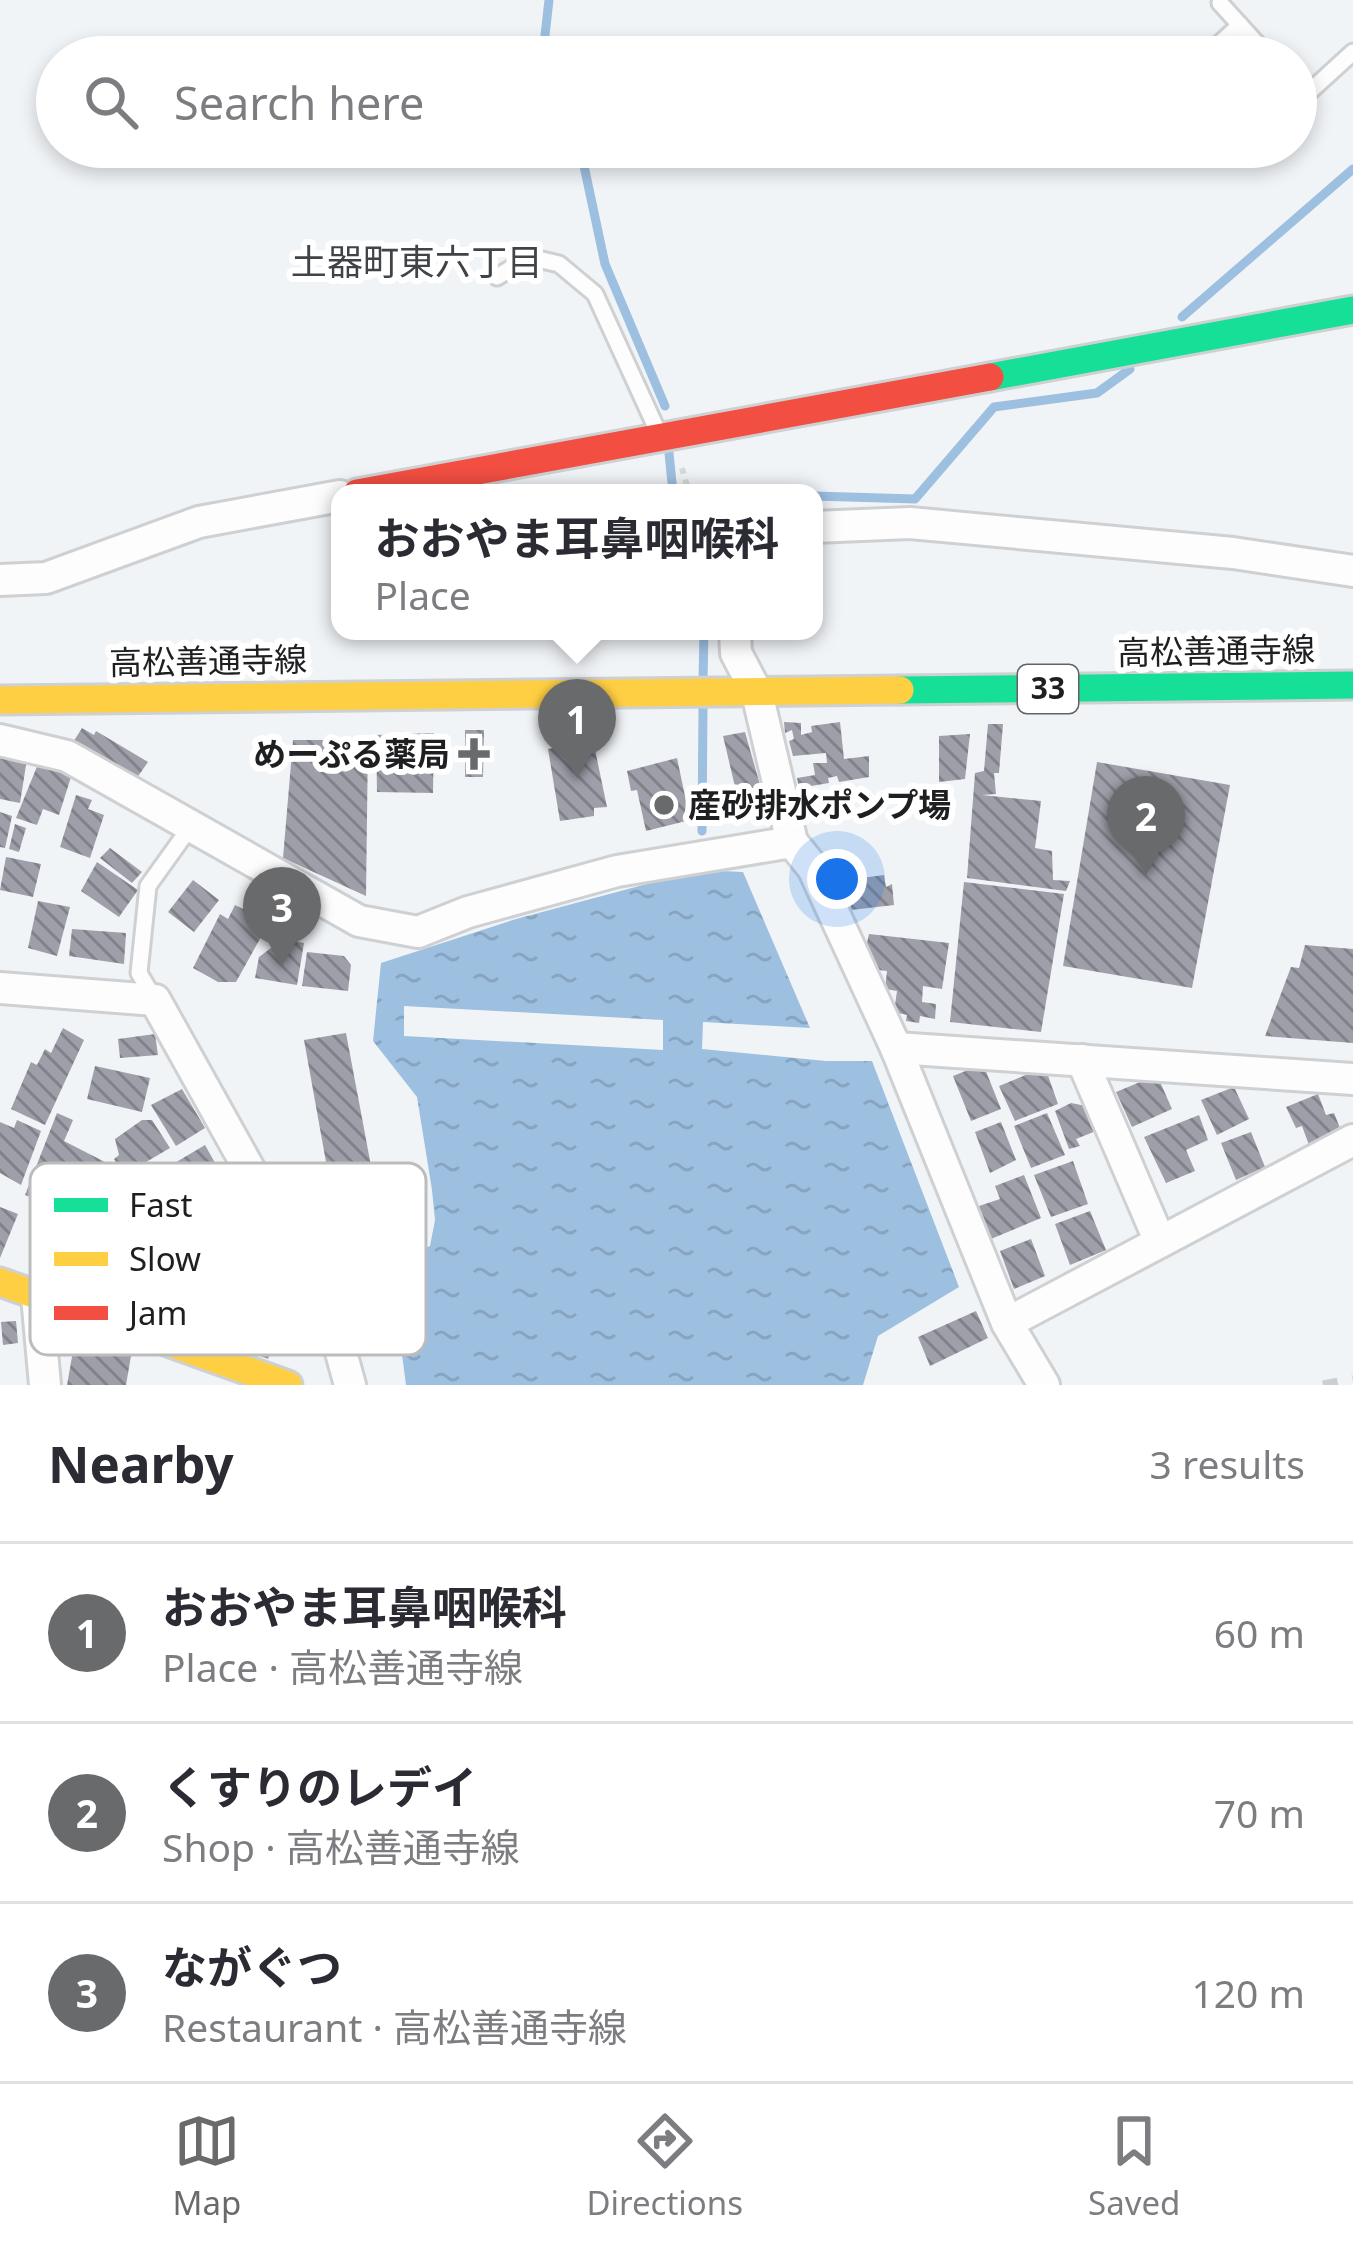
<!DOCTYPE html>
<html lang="en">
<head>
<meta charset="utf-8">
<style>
	:root { --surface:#fff; --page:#f2f2f3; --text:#2b2b33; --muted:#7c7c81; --line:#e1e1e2; --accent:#686a6c }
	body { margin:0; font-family:"Noto Sans","Noto Sans JP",sans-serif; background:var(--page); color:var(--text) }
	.you { position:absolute; left:837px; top:879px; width:42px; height:42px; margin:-30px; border:9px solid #fff; border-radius:50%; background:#1a73e8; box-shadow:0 0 0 18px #1a73e833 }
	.badge { display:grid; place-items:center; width:78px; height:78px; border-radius:50%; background:var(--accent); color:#fff; font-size:39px; font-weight:700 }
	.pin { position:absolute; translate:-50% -99px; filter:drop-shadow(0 3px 6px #0008) }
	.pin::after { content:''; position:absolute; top:63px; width:42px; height:36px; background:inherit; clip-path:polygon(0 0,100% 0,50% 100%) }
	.popup { position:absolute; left:331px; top:484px; width:492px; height:156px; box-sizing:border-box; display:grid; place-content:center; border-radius:24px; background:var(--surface); filter:drop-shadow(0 3px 9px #0005); font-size:39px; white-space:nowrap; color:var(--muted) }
	.popup b { font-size:45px; color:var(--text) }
	.popup::after { content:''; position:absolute; left:50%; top:100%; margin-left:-24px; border:24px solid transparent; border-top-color:var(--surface) }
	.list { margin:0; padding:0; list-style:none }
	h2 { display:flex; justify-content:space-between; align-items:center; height:156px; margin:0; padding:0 48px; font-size:51px }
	h2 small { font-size:39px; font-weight:400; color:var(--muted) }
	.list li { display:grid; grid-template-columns:78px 1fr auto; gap:36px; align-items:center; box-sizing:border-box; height:180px; padding:0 48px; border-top:3px solid var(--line) }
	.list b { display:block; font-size:45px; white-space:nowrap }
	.list p { margin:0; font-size:39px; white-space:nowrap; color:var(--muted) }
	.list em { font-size:39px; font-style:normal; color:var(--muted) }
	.icon { flex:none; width:66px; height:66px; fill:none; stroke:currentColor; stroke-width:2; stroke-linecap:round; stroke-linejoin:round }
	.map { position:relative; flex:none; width:1353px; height:1385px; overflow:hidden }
	.search { position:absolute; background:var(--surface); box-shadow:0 6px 18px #0003; left:36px; right:36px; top:36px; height:132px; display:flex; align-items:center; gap:30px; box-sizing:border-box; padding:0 42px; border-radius:66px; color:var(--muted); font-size:45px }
	.sheet { height:696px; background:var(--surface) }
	nav { display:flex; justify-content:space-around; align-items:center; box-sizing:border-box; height:168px; border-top:3px solid var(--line); background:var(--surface); font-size:33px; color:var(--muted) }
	nav a { display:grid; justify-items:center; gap:6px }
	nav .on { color:var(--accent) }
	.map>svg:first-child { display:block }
	.water { fill:url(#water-ripples); fill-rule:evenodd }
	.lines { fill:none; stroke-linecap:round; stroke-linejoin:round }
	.stream { stroke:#9dbfe0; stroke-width:9 }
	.building { fill:url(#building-back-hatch) }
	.lane-casing { stroke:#ced0d2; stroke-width:21 }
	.street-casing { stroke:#ced0d2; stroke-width:36 }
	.fast-casing { stroke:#ced0d2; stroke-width:33 }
	.slow-casing { stroke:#ced0d2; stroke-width:33 }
	.jam-casing { stroke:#ced0d2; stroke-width:33 }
	.path { stroke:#d8dada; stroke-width:6; stroke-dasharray:6 6; stroke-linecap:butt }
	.lane { stroke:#fdfdfe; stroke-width:15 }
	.street { stroke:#fdfdfe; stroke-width:30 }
	.fast { stroke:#16e098; stroke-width:27 }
	.slow { stroke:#ffcf43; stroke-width:27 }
	.jam { stroke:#f24e42; stroke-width:27 }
	.rail { stroke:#cdcece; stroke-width:9; stroke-dasharray:15 15; stroke-linecap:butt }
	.poi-dot { fill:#686a6c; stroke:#fff; stroke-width:4.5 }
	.labels { text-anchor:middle; stroke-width:12; stroke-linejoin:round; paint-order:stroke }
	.shield { fill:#fff; stroke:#626264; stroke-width:3 }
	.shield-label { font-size:30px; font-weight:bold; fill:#1e1f21 }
	.street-label { font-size:33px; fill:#1e1f21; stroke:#fff }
	.poi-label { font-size:33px; font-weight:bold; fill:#1e1f21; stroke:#fff; text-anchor:end }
	.neighbourhood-label { font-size:36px; fill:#404448; stroke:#fff }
	.key { fill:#fff; stroke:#bcbcbc; stroke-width:3 }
	.key-label { font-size:33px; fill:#1e1f21 }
</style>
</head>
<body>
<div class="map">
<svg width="1353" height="1385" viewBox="0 0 1353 1385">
	<defs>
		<pattern id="water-ripples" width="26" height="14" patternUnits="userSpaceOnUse" patternTransform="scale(3)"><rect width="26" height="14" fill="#9dbfe0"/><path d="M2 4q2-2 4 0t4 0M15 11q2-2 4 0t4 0" fill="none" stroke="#87a4c0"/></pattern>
		<pattern id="building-back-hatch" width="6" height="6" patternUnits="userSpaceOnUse" patternTransform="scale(3)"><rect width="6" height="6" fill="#9f9faa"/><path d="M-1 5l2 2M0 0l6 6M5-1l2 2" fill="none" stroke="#81818a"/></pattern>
	</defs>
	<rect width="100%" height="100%" fill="#f1f4f7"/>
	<path class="water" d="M699,870L743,872L810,1028L703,1022L702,1049L826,1061H872L959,1287L878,1336L863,1385H406L390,1263L430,1246L435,1220L432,1190L417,1097L373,1041L381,963L516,919ZM404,1006L663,1020V1050L404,1036Z"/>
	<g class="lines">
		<g class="stream">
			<path d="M549,57L545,35L549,0"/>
			<path d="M580,147L605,264L665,406"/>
			<path d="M1182,317L1353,169"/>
			<path d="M669,453L673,493"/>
			<path d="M814,496L915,499L994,407L1097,393L1130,369"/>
			<path d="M703,680L704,631"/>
			<path d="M702,831L703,708"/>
		</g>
	</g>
	<g class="building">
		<path d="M784,722L801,723V735L812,732L811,726L840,722L844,759L869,756V777L839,782L837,776L828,778L829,783L799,788L797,778L815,775L813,763H827L826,753L793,756L789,741L794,739L792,730L785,733Z"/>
		<path d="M988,724H1003L999,773H994L996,794L982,795L1041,801L1035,848L1052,851L1053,880L1070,881L1066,891L967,878L975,773L984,771Z"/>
		<path d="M82,728L94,735L96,731L148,762L134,782L72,744Z"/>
		<path d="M465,730H484L483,777H465Z"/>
		<path d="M745,732L766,806L741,812L723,736Z"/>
		<path d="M434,733L433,793L377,792L376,735Z"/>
		<path d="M970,734L965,779L939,782V736Z"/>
		<path d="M293,740H368L366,896L283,858Z"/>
		<path d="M593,740L607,807L594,808V816L560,821L548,749Z"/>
		<path d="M0,754L27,759L20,803L0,799Z"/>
		<path d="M677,758L690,820L646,831L637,790L631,791L627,771Z"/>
		<path d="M1097,762L1230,785L1192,988L1063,966Z"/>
		<path d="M38,764L71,777L59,815L43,809L37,825L16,818Z"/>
		<path d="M76,795L92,800L88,809L104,815L90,858L60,847Z"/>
		<path d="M0,812L12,816L5,848L0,847Z"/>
		<path d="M15,824L26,828L19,852L9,849Z"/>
		<path d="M110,848L142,872L132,883L100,858Z"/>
		<path d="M6,857L41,864L33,897L0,890Z"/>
		<path d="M97,862L138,890L119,917L81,891Z"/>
		<path d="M884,875L886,887L892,884L894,905L851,910L847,880Z"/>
		<path d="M193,880L219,900L194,932L168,912Z"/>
		<path d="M964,882L1064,894L1041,1032L950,1022Z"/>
		<path d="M38,901L70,907L57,956L28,948Z"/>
		<path d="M235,905L243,909L245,905L271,919L236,982H218L193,968L220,914L228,919Z"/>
		<path d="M72,929L126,933L124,964L69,956Z"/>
		<path d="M869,934L949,943L942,989L923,986L922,1002L936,1004L935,1019L920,1016L919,1023L906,1021L907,1015L894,1012L897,991L885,989L887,971L878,970L866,947Z"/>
		<path d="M283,939L304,943L297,985L255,978L259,957Z"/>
		<path d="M1305,945L1353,949V1043L1265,1036L1291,967L1299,968Z"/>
		<path d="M307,952L344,956L351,965L348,991L302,986Z"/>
		<path d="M63,1028L84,1040L45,1125L11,1109L31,1062L37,1065L45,1049L51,1053Z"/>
		<path d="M346,1033L384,1235L341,1245L304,1040Z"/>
		<path d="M155,1034L158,1055L120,1058L118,1039Z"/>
		<path d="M983,1064L1001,1109L971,1121L953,1076Z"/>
		<path d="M95,1066L150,1078L142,1112L87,1099Z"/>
		<path d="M1045,1067L1058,1104L1015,1121L999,1086Z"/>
		<path d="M1157,1075L1172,1109L1132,1127L1116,1092Z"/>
		<path d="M1234,1087L1249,1119L1217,1135L1201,1100Z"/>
		<path d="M182,1089L205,1128L176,1146L151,1105Z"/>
		<path d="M1318,1094L1326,1115L1334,1113L1342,1133L1309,1145L1302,1126L1296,1128L1286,1107Z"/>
		<path d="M1071,1103L1086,1106L1096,1131L1076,1139L1080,1146L1069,1149L1055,1111Z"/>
		<path d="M57,1113L73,1120L64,1141L105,1162L94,1185L100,1189L88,1212L66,1202L64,1209L25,1195Z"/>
		<path d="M1047,1113L1065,1155L1031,1168L1014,1126Z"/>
		<path d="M1199,1115L1208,1140L1186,1150L1195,1171L1166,1183L1144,1137Z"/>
		<path d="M17,1120L41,1131L21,1185L0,1173V1122L14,1128Z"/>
		<path d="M142,1120H152L170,1148L124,1175L114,1159L119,1155L115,1139Z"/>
		<path d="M1001,1122L1016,1160L990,1173L975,1132Z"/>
		<path d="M1251,1132L1265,1167L1236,1180L1221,1143Z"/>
		<path d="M205,1145L228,1186L222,1189L255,1244L224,1264L209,1240L197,1246L182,1222L176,1226L163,1205L135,1222L119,1196Z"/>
		<path d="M1073,1161L1088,1204L1051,1217L1034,1175Z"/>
		<path d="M1024,1175L1041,1218L991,1239L976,1207L1000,1199L995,1186Z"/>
		<path d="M0,1207L18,1214L0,1258Z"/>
		<path d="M1090,1211L1106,1250L1070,1265L1055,1224Z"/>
		<path d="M65,1230L101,1244L84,1289L47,1274Z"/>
		<path d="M1031,1239L1045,1276L1014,1289L1000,1251Z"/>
		<path d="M130,1250L185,1272L167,1316L112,1294Z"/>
		<path d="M270,1255L288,1285L277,1292L239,1277Z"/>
		<path d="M371,1273L387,1306L352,1324L336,1291Z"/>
		<path d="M234,1289L301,1314L292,1338L278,1332L268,1359L215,1339Z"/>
		<path d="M976,1311L988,1338L930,1366L918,1337Z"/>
		<path d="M16,1321L18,1343L3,1345L1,1322Z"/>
		<path d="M97,1350L131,1356L126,1385H67L73,1351L96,1355Z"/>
	</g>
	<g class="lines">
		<defs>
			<g id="lane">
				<path d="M1220,3L1269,57"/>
				<path d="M1205,57L1240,25"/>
				<path d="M1296,104L1353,52"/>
				<path d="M497,277L529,257L559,264L595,294L659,434"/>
				<path d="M155,1000L139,973L148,886L191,826"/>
			</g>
			<g id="street">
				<path d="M814,527L910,523L1233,553L1353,571"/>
				<path d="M0,580L46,578L199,522L340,496"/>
				<path d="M735,631L736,653L757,693L792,842L813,868L896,1048L1007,1323L1044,1385"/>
				<path d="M0,740L67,756L359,921L418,932L468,912L617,871L792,842"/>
				<path d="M0,988L155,1000L331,1316L350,1385"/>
				<path d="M896,1048L1353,1079"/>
				<path d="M1082,1060L1160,1242"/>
				<path d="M37,1296L45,1385"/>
				<path d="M1007,1323L1353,1140"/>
			</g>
			<g id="fast">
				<path d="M990,377L1353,310"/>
				<path d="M900,690L1353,685"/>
			</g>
			<g id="slow">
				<path d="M0,700L900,690"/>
				<path d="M0,1282L288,1385"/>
			</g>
			<path id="jam" d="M357,493L990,377"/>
		</defs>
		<use href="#lane" class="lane-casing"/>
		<use href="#street" class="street-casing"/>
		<use href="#fast" class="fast-casing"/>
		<use href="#slow" class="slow-casing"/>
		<use href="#jam" class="jam-casing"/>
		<path class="path" d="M682,468L689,493"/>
		<use href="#lane" class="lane"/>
		<use href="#street" class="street"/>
		<use href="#fast" class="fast"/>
		<use href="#slow" class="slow"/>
		<use href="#jam" class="jam"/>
		<path class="rail" d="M1323,1385L1353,1379"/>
	</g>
	<g class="poi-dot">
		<path d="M468 736h12v12h12v12h-12v12h-12v-12h-12v-12h12z"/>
		<circle cx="664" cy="805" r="12"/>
	</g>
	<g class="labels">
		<rect class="shield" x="1018" y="665" width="60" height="48" rx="9"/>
		<g class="shield-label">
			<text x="1048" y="699">33</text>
		</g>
		<g class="street-label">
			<text transform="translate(1216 651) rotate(-1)" y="12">高松善通寺線</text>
			<text transform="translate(208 661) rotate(-1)" y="12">高松善通寺線</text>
		</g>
		<g class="poi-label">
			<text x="450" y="766">めーぷる薬局</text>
			<text x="688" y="817" text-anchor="start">産砂排水ポンプ場</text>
		</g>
		<g class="neighbourhood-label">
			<text x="417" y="275">土器町東六丁目</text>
		</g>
	</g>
	<rect x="30" y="1163" width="396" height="192" rx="18" class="key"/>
	<rect x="54" y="1198" width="54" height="14" fill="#16e098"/>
	<rect x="54" y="1252" width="54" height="14" fill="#ffcf43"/>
	<rect x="54" y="1306" width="54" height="14" fill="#f24e42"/>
	<g class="key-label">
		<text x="129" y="1217">Fast</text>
		<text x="129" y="1271">Slow</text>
		<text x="129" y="1325">Jam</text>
	</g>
</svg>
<div class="you"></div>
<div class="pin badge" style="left:577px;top:778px">1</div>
<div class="popup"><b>おおやま耳鼻咽喉科</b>Place</div>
<div class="pin badge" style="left:1146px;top:875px">2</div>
<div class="pin badge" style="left:282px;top:966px">3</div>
<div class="search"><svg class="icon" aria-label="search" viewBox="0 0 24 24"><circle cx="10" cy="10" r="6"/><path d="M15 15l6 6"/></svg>Search here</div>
</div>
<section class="sheet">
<h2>Nearby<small>3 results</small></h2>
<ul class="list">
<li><span class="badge">1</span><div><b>おおやま耳鼻咽喉科</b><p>Place · 高松善通寺線</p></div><em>60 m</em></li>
<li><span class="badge">2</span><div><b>くすりのレデイ</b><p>Shop · 高松善通寺線</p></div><em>70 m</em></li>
<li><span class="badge">3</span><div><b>ながぐつ</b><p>Restaurant · 高松善通寺線</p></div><em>120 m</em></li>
</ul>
</section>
<nav>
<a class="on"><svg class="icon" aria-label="map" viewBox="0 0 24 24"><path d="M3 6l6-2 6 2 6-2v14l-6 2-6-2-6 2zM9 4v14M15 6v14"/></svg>Map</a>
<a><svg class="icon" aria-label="directions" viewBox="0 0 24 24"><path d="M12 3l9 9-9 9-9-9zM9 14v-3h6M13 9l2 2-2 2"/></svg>Directions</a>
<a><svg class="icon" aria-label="saved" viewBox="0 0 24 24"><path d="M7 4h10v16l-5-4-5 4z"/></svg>Saved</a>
</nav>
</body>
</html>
